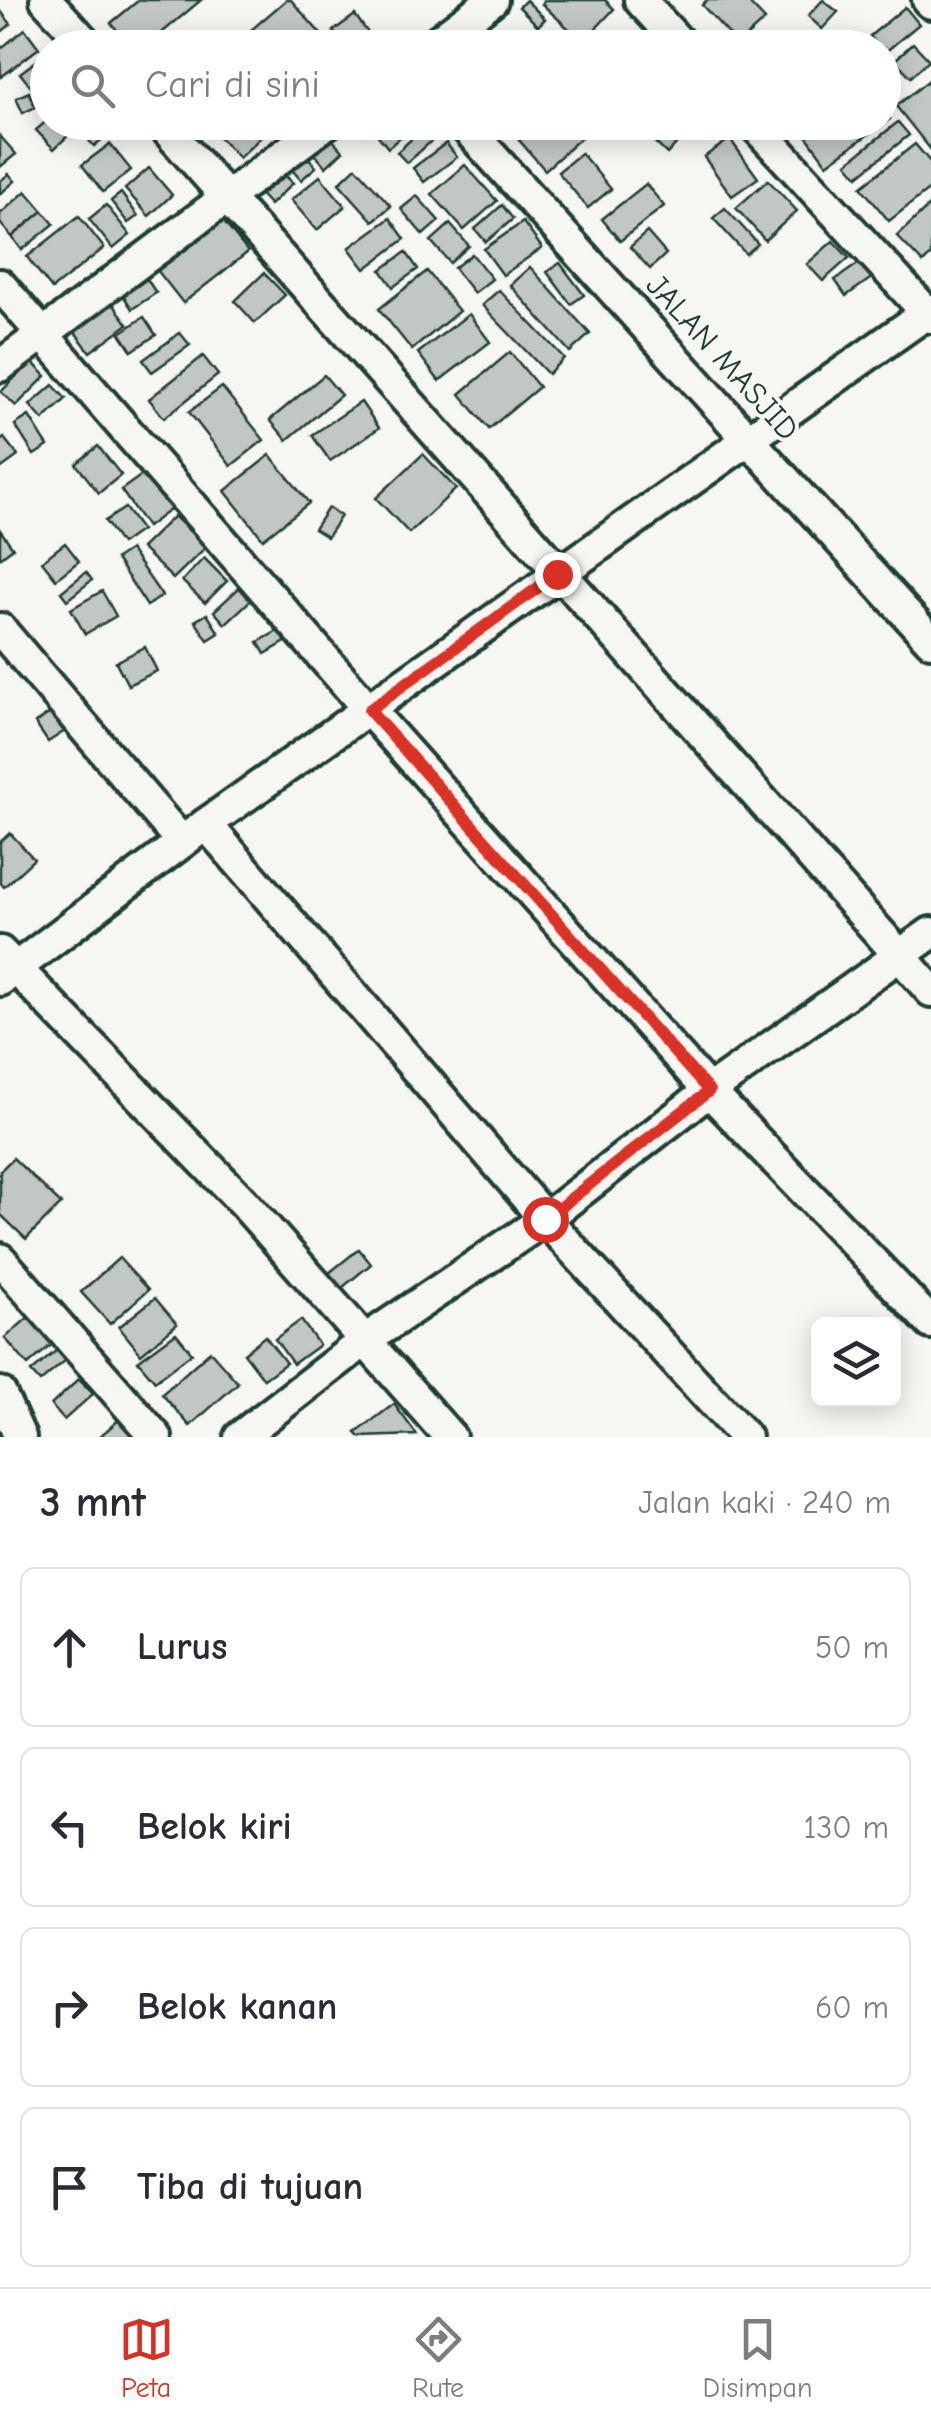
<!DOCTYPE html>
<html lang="id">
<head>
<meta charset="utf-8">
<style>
	:root { --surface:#fff; --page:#f7f7f7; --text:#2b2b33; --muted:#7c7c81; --line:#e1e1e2; --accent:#d93025 }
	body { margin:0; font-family:"Comic Neue",sans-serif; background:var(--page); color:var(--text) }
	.controls { position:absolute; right:30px; bottom:30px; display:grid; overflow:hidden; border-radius:15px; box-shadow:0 5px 25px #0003 }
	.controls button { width:90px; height:90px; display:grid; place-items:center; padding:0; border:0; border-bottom:2px solid var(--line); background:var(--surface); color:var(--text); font:50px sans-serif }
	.stop { position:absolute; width:30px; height:30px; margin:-22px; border:8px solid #d93025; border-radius:50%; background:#fff }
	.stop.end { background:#d93025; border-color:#fff; box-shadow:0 2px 10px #0008 }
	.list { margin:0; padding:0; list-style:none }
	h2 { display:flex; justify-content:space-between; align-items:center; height:130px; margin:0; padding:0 40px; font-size:42px }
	h2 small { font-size:32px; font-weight:400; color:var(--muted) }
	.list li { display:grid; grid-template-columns:65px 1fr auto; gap:30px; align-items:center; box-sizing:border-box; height:160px; margin:0 20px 20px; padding:0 20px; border:2px solid var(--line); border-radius:15px }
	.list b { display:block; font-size:38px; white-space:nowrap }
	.list em { font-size:32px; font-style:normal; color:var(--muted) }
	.icon { flex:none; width:55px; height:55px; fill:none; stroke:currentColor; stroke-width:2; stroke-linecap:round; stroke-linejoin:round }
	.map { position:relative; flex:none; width:931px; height:1437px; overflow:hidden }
	.search { position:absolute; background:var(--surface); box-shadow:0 5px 25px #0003; left:30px; right:30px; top:30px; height:110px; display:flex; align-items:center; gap:25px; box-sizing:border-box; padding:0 35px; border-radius:55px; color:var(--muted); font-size:38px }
	.sheet { height:850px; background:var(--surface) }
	nav { display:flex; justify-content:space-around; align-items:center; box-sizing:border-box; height:140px; border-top:2px solid var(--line); background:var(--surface); font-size:28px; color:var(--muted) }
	nav a { display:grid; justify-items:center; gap:5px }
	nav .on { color:var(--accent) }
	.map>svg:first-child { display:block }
	.building { fill:#c1c8c3; stroke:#1f3d34; stroke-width:2.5 }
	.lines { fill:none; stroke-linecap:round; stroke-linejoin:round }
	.street-casing { stroke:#1f3d34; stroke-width:38 }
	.street { stroke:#f6f6f2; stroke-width:30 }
	.route { stroke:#d93025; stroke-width:12 }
	.labels { text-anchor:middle; stroke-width:8; stroke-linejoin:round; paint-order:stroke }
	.street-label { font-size:32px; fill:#1f3d34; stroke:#f6f6f2 }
</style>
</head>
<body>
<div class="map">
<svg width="931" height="1437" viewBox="0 0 931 1437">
	<rect width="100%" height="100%" fill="#f6f6f2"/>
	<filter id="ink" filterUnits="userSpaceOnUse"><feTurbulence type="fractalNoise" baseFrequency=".01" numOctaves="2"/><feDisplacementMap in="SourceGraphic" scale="20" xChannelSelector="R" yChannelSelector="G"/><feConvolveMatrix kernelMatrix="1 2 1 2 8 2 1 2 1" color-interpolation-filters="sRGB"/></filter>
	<g filter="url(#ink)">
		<g class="building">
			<path d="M139,0H201L144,48H132L111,23Z"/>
			<path d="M286,0H291L333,48H267L251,30Z"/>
			<path d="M526,0L545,19L538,26L519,7Z"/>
			<path d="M545,0H605L614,9L583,42L542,4Z"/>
			<path d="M707,0H746L765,20L738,44L702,5Z"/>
			<path d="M823,0L838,12L822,29L808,16Z"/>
			<path d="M905,7L919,24L884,53V48H879L870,36Z"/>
			<path d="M0,10L11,24L0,33Z"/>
			<path d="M355,15L379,48H345L333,31Z"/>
			<path d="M25,29L39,48L1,77L0,49Z"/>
			<path d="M913,43L929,60L911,77L895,60Z"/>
			<path d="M47,53L48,74L31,87L20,73Z"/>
			<path d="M929,80L931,83V150L896,106Z"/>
			<path d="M29,92L35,107L23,113L16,98Z"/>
			<path d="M884,110L890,119L827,164L805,134L821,122H884Z"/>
			<path d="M48,120V122H64L72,132L54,149L36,130Z"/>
			<path d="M84,122H120L121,124L94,146L78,128Z"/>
			<path d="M205,122H248L261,137L239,158Z"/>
			<path d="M367,122H417L388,148Z"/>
			<path d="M539,122H571L583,136L545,170L519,140Z"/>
			<path d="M645,122H653L676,144L667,154L640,128Z"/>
			<path d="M664,122H694L680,138Z"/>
			<path d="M898,122L909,135L858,176L847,163Z"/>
			<path d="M426,126L436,137L407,163L397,152Z"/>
			<path d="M328,135L343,151L326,167L312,151Z"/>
			<path d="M0,136L16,154L0,167Z"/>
			<path d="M730,139L758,178L732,196L704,157Z"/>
			<path d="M446,143L457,157L424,182L413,168Z"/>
			<path d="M110,144L131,170L103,192L82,165Z"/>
			<path d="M915,144L931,163V188L889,221L861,187Z"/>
			<path d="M302,149L316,167L301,180L286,163Z"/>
			<path d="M581,153L611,189L588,208L558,172Z"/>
			<path d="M465,165L497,201L464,230L432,194Z"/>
			<path d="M277,167L293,183L270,205L255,189Z"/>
			<path d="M356,167L391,206L373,221L339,183Z"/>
			<path d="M149,168L172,195L149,216L125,189Z"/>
			<path d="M9,174L15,181L0,194V181Z"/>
			<path d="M320,176L345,206L317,230L291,200Z"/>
			<path d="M768,180L797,211L765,240L736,208Z"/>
			<path d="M646,184L664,206L620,241L602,219Z"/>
			<path d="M26,191L43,211L12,237L0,223V214Z"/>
			<path d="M121,193L138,216L128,223L111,201Z"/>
			<path d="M417,196L439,221L423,235L401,209Z"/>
			<path d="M931,204V255L923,263L897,236Z"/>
			<path d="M106,205L130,235L113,249L89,219Z"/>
			<path d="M502,205L513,219L486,242L475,229Z"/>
			<path d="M725,208L758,244L746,254L713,218Z"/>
			<path d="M214,210L248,252L183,303L150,261Z"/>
			<path d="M43,211L54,224L22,250L12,237Z"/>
			<path d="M79,216L104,248L52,289L27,257Z"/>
			<path d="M390,218L405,239L365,269L349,248Z"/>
			<path d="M523,222L542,248L503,275L484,249Z"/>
			<path d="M450,224L469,246L450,263L431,241Z"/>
			<path d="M647,232L666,254L650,269L630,247Z"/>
			<path d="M833,241L849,258L823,281L807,264Z"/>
			<path d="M406,252L418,269L393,287L381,270Z"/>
			<path d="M472,254L492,279L474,293L454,268Z"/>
			<path d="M862,261L873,277L846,296L835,280Z"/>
			<path d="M560,263L584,295L571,304L547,272Z"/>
			<path d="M530,267L590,334L570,352L510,285Z"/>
			<path d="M427,271L459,311L412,350L379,309Z"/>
			<path d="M264,273L285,295L255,323L235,301Z"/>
			<path d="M147,279L156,293L132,309L123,295Z"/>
			<path d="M499,290L564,358L548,374L482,305Z"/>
			<path d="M111,301L128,324L90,352L72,328Z"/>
			<path d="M469,314L490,342L439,381L418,353Z"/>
			<path d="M144,317L156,335L132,351L120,333Z"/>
			<path d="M180,333L190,345L152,372L143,360Z"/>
			<path d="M510,352L539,387L489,429L460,394Z"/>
			<path d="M203,356L218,375L164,418L149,399Z"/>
			<path d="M31,361L46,376L16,406L1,392Z"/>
			<path d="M324,375L341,395L287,440L270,420Z"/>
			<path d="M53,385L66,399L43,420L30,405Z"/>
			<path d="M222,387L264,440L231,466L189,412Z"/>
			<path d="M361,402L379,428L330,461L312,435Z"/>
			<path d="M29,416L48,446L34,455L15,425Z"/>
			<path d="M4,438L18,456L0,469V441Z"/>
			<path d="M98,446L121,475L99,493L76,464Z"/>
			<path d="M423,454L456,489L409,533L376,498Z"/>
			<path d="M270,455L309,503L263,539L225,491Z"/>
			<path d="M146,472L171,509L147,527L121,490Z"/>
			<path d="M125,508L141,530L121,544L105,521Z"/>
			<path d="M328,508L341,516L327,537L314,529Z"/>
			<path d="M174,516L206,547L173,579L141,548Z"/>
			<path d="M0,530L13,548L0,558Z"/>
			<path d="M65,543L79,561L56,579L42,561Z"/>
			<path d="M130,550L162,596L147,606L116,559Z"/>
			<path d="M204,558L227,581L205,603L182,581Z"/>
			<path d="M86,572L92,580L67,600L61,592Z"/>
			<path d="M240,587L251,600L225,624L214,611Z"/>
			<path d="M102,591L116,616L85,634L71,609Z"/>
			<path d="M207,614L219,633L208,640L195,621Z"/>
			<path d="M280,630L287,641L265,654L258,642Z"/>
			<path d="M145,647L157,671L128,685L116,662Z"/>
			<path d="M61,706L74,725L48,742L35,723Z"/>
			<path d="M10,833L34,859L4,887L0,882V842Z"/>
			<path d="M13,1158L61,1204L26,1239L0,1214V1171Z"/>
			<path d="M359,1249L371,1264L337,1292L324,1277Z"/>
			<path d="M119,1258L148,1290L110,1324L81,1292Z"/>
			<path d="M155,1298L177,1324L141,1354L119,1327Z"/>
			<path d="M32,1314L56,1341L28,1365L5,1338Z"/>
			<path d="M301,1320L319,1345L293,1364L275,1339Z"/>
			<path d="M176,1333L192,1353L155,1381L138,1361Z"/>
			<path d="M265,1336L286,1363L264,1379L244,1353Z"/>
			<path d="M57,1350L66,1360L40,1382L31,1372Z"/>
			<path d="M210,1351L238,1383L190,1426L162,1394Z"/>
			<path d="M79,1379L93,1394L64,1420L51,1405Z"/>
			<path d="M394,1404L417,1435L360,1437L356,1433Z"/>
			<path d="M122,1417L140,1437H99Z"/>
		</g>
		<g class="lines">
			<defs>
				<g id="street">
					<path d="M46,0L90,48"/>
					<path d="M640,0L684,48"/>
					<path d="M928,0L931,3"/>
					<path d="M429,48L492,0"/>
					<path d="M160,122L931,991"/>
					<path d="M461,122L931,641"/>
					<path d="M752,122L931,317"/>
					<path d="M0,285L369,710L709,1091L931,1323"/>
					<path d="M0,366L328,122"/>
					<path d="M0,629L182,842"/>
					<path d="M206,824L545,1219L745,1437"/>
					<path d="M0,952L243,1202L450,1437"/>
					<path d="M0,980L206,824L931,310"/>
					<path d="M0,1259L156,1437"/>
					<path d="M0,1393L20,1437"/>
					<path d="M240,1437L364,1341L545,1219L709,1091L931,933"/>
				</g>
			</defs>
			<use href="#street" class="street-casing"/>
			<use href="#street" class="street"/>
		</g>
	</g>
	<g class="lines" filter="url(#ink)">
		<path class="route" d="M545,1219L709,1091L369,710L557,574"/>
	</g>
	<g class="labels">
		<g class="street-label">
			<text transform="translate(723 357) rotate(48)" y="11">JALAN MASJID</text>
		</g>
	</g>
</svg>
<div class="controls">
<button><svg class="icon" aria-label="layers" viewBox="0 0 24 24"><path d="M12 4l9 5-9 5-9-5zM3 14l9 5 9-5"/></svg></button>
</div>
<div class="stop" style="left:545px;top:1219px"></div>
<div class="stop end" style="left:557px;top:574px"></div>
<div class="search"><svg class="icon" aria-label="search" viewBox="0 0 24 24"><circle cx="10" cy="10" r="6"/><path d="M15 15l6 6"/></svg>Cari di sini</div>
</div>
<section class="sheet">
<h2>3 mnt<small>Jalan kaki · 240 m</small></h2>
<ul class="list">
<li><svg class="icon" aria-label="ahead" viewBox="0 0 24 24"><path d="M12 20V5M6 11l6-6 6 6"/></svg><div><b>Lurus</b></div><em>50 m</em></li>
<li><svg class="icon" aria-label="left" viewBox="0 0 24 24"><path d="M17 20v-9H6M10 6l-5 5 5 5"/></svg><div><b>Belok kiri</b></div><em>130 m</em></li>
<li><svg class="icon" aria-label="right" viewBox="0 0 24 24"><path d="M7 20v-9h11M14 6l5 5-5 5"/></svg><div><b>Belok kanan</b></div><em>60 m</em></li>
<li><svg class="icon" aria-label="arrive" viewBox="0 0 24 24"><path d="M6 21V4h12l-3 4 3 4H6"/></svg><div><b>Tiba di tujuan</b></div></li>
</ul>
</section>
<nav>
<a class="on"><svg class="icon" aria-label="map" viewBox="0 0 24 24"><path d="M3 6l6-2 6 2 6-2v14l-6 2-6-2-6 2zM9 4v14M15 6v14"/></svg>Peta</a>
<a><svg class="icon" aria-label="directions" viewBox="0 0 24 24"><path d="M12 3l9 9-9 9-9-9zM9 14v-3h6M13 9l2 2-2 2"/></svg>Rute</a>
<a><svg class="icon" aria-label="saved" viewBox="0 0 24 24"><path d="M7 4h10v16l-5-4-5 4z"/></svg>Disimpan</a>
</nav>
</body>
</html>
